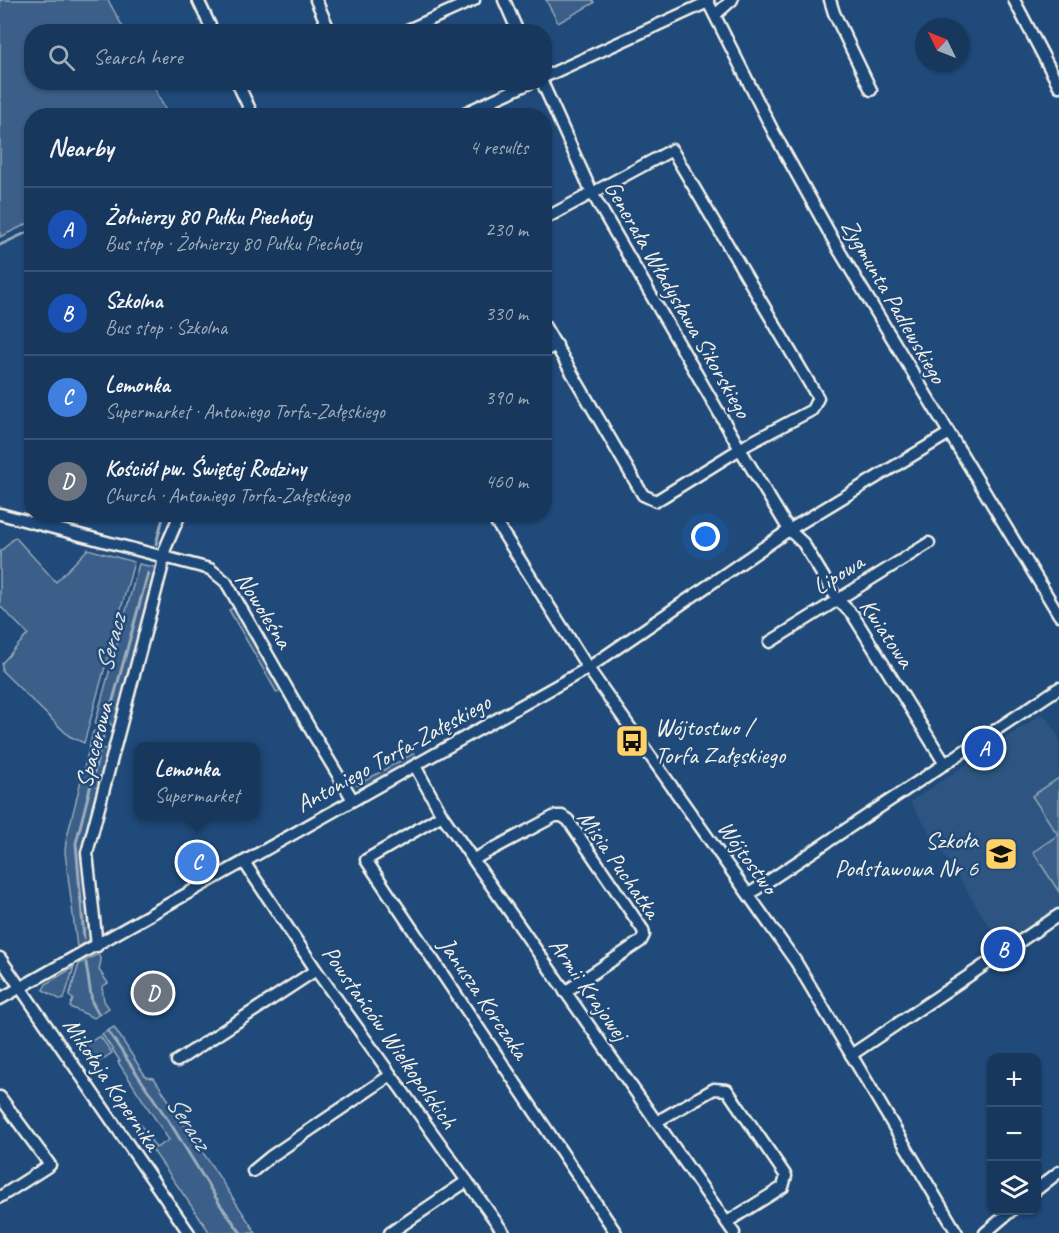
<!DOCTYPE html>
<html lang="en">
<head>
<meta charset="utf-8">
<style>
	:root { --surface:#17385c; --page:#244365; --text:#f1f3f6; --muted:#9eacbb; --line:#365272; --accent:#d6ab8b }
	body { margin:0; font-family:Caveat,sans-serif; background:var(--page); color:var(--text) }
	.controls { position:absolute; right:18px; bottom:18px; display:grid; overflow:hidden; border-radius:12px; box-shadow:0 2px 4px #0004 }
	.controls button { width:54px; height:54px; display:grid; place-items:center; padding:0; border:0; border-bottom:2px solid var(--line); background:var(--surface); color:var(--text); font:30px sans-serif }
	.compass { position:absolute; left:915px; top:18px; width:54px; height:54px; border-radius:50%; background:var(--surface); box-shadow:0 2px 4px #0004; rotate:313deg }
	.you { position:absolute; left:706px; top:537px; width:21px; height:21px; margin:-15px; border:4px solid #fff; border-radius:50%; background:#1a73e8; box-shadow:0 0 0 9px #1a73e833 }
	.badge { display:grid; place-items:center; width:39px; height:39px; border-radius:50%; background:var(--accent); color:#fff; font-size:20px; font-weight:700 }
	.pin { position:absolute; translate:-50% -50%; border:3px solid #fff; box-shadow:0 2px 6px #0006 }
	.popup { position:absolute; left:134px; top:742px; width:126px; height:78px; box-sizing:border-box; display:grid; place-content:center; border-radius:12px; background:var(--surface); filter:drop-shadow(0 2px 4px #0005); font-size:20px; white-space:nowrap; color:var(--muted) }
	.popup b { font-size:22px; color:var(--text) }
	.popup::after { content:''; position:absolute; left:50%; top:100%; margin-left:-12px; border:12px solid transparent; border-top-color:var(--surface) }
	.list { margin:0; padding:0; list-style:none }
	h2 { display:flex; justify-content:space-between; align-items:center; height:78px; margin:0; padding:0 24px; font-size:26px }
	h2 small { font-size:20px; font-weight:400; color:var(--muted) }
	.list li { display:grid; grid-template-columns:39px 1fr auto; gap:18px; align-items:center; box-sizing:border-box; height:84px; padding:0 24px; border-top:2px solid var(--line) }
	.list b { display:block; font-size:22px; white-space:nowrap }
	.list p { margin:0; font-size:20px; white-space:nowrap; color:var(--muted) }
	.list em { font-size:20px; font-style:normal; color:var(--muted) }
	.icon { flex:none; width:33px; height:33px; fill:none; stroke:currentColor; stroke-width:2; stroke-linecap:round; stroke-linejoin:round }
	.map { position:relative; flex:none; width:1059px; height:1233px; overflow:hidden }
	.search { position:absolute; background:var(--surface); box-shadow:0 2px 4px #0004; left:24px; top:24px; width:528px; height:66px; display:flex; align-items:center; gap:15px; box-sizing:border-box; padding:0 21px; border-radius:24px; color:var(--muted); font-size:22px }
	.panel { position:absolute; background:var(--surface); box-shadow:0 2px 4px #0004; left:24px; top:108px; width:528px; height:414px; border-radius:24px }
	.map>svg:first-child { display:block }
	.built { fill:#2d5581 }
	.green { fill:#3a5f88; stroke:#97a8b8; stroke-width:1.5 }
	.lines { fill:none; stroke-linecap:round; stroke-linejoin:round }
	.stream { stroke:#9cacbb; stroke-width:3 }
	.minor-casing { stroke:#f4f1e8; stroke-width:15 }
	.minor { stroke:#1f4a7a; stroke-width:10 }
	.labels { text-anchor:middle; stroke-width:5; stroke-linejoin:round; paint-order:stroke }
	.street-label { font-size:24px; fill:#f4f1e8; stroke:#1f4a7a }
	.poi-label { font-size:24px; fill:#f4f1e8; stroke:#1f4a7a; text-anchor:start }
	.water-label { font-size:26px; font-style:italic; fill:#dee0dd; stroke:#1f4a7a }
</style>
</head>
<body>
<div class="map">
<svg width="1059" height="1233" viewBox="0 0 1059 1233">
	<rect width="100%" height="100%" fill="#1f4a7a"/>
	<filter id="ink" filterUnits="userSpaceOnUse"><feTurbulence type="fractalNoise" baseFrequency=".0167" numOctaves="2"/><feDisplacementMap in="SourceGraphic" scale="12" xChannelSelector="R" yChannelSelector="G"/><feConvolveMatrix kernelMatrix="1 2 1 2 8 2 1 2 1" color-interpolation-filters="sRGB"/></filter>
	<g filter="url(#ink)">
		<path class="built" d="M1043,713L1059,737V906L1002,946L910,802Z"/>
		<g class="green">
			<path d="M0,0H108L125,31L32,32V82L152,83L168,115L32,116L31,222L0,237Z"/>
			<path d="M546,0H593L594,3L558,23Z"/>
			<path d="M15,537L56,582L88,549L134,562L84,743L69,736L2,671V663L28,634L0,606V552Z"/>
			<path d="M139,564L158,568L115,729L109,722H102L97,726L95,723Z"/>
			<path d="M233,608L282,690L277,693L229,610Z"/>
			<path d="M95,731L93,746L109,750L87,841L92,939L77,947L65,852L66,841L93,732Z"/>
			<path d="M414,753L418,759L369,786L357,785Z"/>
			<path d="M1059,778V892L1033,852L1058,835L1032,796Z"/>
			<path d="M98,954L101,960L99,970L108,983L102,987L104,1001L109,1008L94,1018L70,1007L73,999L69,996L79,964Z"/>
			<path d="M74,967L64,999L61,1000L43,990L46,984Z"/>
			<path d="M114,1027L146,1077L154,1078L256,1233H210L121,1104L126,1103L156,1148L169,1140L118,1062L120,1061L102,1034Z"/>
			<path d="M100,1036L112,1053L94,1065L84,1049L86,1044Z"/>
		</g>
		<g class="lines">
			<g class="stream">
				<path d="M0,245L32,230"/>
				<path d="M156,544L164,514"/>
				<path d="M107,722L148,573"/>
				<path d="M84,938L76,843L103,737"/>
				<path d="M86,963L92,1002L98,1013"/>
				<path d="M108,1031L172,1126L221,1206L241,1233"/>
			</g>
			<defs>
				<g id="minor">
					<path d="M198,0L213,32"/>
					<path d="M316,0L330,32"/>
					<path d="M504,0L518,32"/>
					<path d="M707,0L775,135L840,252L1059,615"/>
					<path d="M830,0L834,13L871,90"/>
					<path d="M1014,0L1059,86"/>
					<path d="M715,15L732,0"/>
					<path d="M403,32L474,0"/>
					<path d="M544,77L708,2"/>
					<path d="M237,82L253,116"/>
					<path d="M542,82L592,193L740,449L789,530L803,543L837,599L853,615L945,764"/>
					<path d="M458,116L532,82"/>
					<path d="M544,219L672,150L818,398L812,410L748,444L656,501L643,495L544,325"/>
					<path d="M544,351L557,345"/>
					<path d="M0,514L210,569L226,582L312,732L353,800"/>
					<path d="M491,514L588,668L796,962L957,1233"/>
					<path d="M770,642L929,543"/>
					<path d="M415,766L442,815L734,1233"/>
					<path d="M442,815L366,860L616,1233"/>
					<path d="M474,859L555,816H562L568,820L643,930L644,935L641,941L565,992"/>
					<path d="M244,862L316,970L504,1233"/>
					<path d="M749,894L1059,688"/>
					<path d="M97,946L87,853L162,568L165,549L180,514"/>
					<path d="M0,958L189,1233"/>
					<path d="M0,999L588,668L789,530L948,434"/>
					<path d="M851,1055L1059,915"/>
					<path d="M177,1061L316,970"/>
					<path d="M0,1097L50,1165L0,1197"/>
					<path d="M656,1122L714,1089L727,1090L786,1176L783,1187L727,1222"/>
					<path d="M253,1171L270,1157L391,1075"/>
					<path d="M1036,1190L1059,1172"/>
					<path d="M390,1233L467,1181"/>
					<path d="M985,1233L1012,1210"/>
				</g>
			</defs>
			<use href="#minor" class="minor-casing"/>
			<use href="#minor" class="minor"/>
		</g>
	</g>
	<defs>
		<symbol id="bus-square" viewBox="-11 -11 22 22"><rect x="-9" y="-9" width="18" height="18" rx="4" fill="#ffd166" stroke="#1f4a7a"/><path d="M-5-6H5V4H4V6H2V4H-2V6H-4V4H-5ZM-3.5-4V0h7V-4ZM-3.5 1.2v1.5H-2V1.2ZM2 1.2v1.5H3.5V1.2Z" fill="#111"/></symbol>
		<symbol id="school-square" viewBox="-11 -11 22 22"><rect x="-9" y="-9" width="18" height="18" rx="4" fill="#ffd166" stroke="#1f4a7a"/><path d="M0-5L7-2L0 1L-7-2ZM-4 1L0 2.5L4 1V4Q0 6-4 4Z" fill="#111"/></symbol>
	</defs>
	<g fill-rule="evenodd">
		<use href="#bus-square" x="613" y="722" width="38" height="38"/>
		<use href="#school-square" x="982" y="835" width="38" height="38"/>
	</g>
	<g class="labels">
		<g class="street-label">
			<text transform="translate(678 299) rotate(60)" y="8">Generała Władysława Sikorskiego</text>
			<text transform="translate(894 301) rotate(60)" y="8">Zygmunta Padlewskiego</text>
			<text transform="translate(838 574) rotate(-32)" y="8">Lipowa</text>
			<text transform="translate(264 610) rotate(58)" y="8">Nowoleśna</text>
			<text transform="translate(887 633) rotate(56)" y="8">Kwiatowa</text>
			<text transform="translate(94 745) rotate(-75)" y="8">Spacerowa</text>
			<text transform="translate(393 753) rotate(-29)" y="8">Antoniego Torfa-Załęskiego</text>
			<text transform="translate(748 857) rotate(54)" y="8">Wójtostwo</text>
			<text transform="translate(619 864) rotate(55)" y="8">Misia Puchatka</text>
			<text transform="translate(589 989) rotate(55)" y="8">Armii Krajowej</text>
			<text transform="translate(484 998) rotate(56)" y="8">Janusza Korczaka</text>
			<text transform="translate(390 1037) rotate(55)" y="8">Powstańców Wielkopolskich</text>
			<text transform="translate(112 1084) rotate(56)" y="8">Mikołaja Kopernika</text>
		</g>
		<g class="poi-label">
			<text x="655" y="735">Wójtostwo /<tspan x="655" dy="28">Torfa Załęskiego</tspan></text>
			<text x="978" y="848" text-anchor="end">Szkoła<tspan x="978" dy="28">Podstawowa Nr 6</tspan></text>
		</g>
		<g class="water-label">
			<text transform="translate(110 643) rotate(-75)" y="9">Seracz</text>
			<text transform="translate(189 1122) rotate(57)" y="9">Seracz</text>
		</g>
	</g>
</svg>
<div class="controls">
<button>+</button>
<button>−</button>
<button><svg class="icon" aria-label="layers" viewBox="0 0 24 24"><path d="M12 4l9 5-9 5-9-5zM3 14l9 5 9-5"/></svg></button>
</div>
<svg class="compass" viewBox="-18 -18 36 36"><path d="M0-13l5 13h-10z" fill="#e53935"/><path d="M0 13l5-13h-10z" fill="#9eacbb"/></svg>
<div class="you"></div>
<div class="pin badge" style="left:984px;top:748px;background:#1a4fb4">A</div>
<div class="pin badge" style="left:1003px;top:949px;background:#1a4fb4">B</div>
<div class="pin badge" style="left:197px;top:862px;background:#3f7fe0">C</div>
<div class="popup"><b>Lemonka</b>Supermarket</div>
<div class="pin badge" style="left:153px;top:993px;background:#6b7280">D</div>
<div class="search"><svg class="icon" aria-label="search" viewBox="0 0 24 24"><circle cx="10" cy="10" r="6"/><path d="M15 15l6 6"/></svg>Search here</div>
<section class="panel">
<h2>Nearby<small>4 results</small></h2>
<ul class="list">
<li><span class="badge" style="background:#1a4fb4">A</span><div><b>Żołnierzy 80 Pułku Piechoty</b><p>Bus stop · Żołnierzy 80 Pułku Piechoty</p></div><em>230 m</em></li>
<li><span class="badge" style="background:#1a4fb4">B</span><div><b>Szkolna</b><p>Bus stop · Szkolna</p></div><em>330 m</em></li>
<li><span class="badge" style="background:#3f7fe0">C</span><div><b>Lemonka</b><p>Supermarket · Antoniego Torfa-Załęskiego</p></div><em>390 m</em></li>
<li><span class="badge" style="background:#6b7280">D</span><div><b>Kościół pw. Świętej Rodziny</b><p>Church · Antoniego Torfa-Załęskiego</p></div><em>460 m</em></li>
</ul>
</section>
</div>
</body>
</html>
